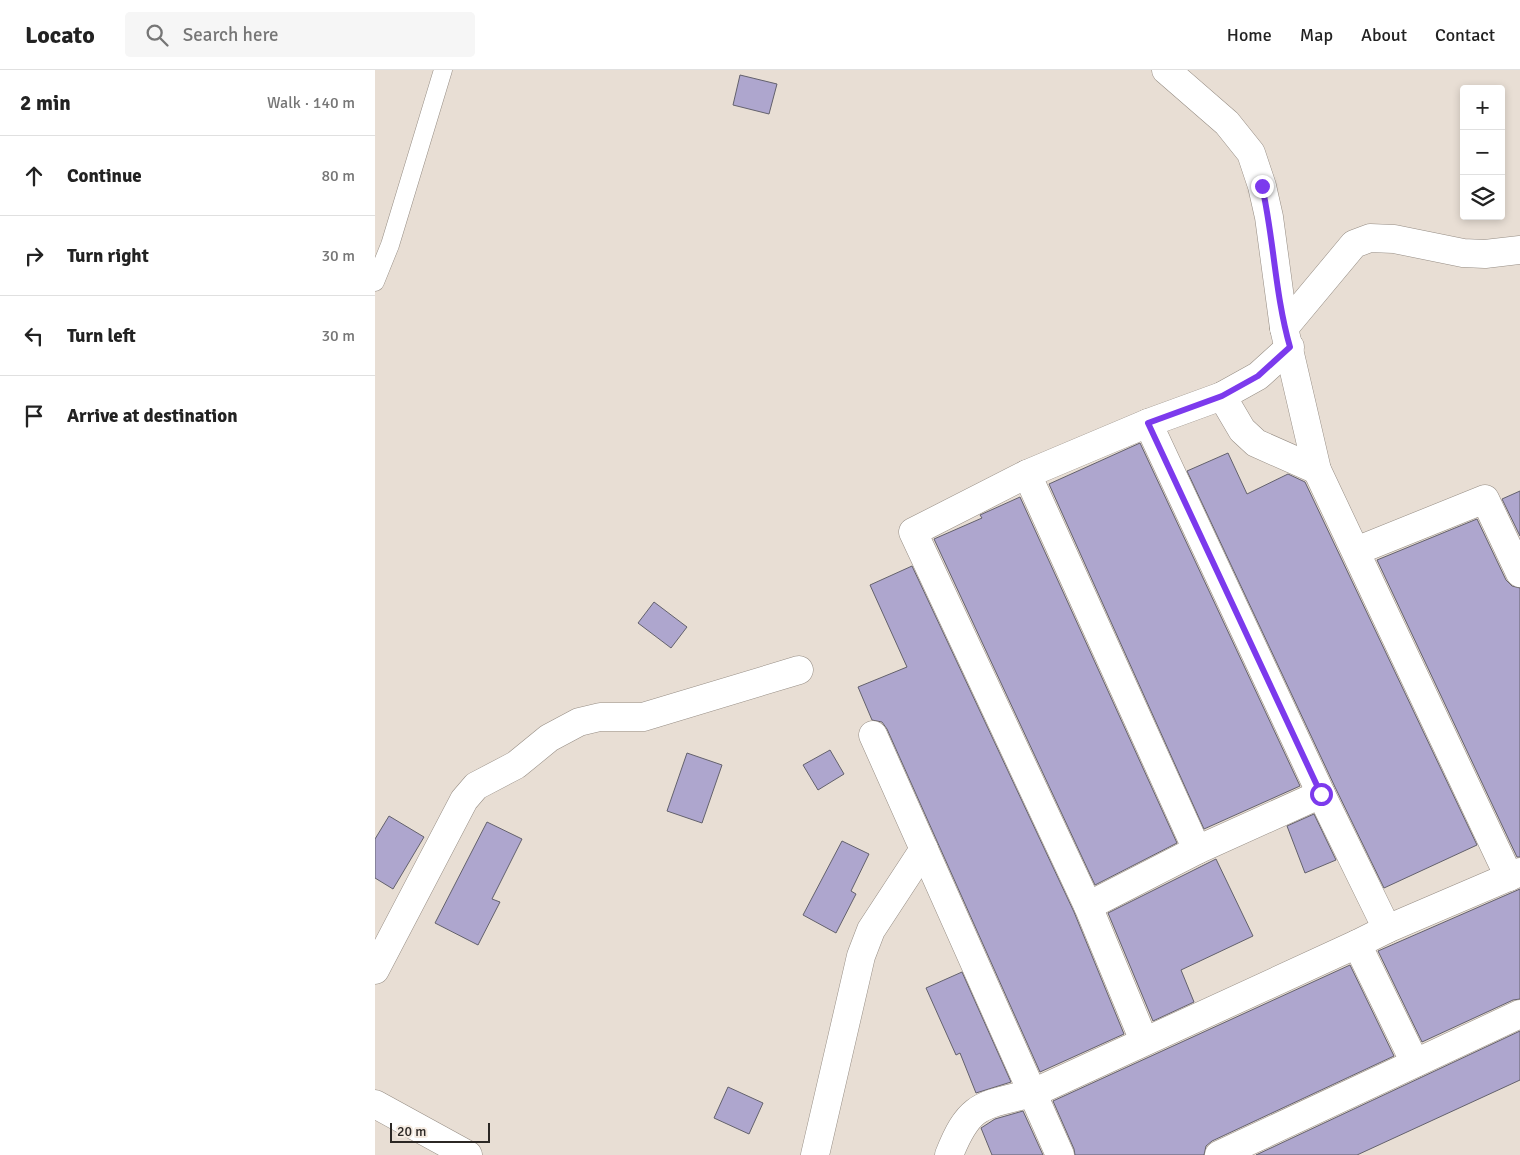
<!DOCTYPE html>
<html lang="en">
<head>
<meta charset="utf-8">
<style>
	:root { --surface:#fff; --page:#f6f6f6; --text:#222; --muted:#767676; --line:#e0e0e0 }
	body { margin:0; font-family:Signika,sans-serif; background:var(--page); color:var(--text) }
	.controls { position:absolute; right:15px; top:15px; display:grid; overflow:hidden; border-radius:5px; box-shadow:0 2px 8px #0003 }
	.controls button { width:45px; height:45px; display:grid; place-items:center; padding:0; border:0; border-bottom:1px solid var(--line); background:var(--surface); color:var(--text); font:25px sans-serif }
	.scale { position:absolute; left:15px; bottom:12px; width:100px; box-sizing:border-box; padding-left:5px; border:2px solid #2b2724; border-top:0; font-size:14px; line-height:18px; white-space:nowrap; color:#2b2724; -webkit-text-stroke:4px #f5ebe1; paint-order:stroke }
	.stop { position:absolute; width:15px; height:15px; margin:-11px; border:4px solid #7c3aed; border-radius:50%; background:#fff }
	.stop.end { background:#7c3aed; border-color:#fff; box-shadow:0 1px 5px #0008 }
	.list { margin:0; padding:0; list-style:none }
	h2 { display:flex; justify-content:space-between; align-items:center; height:65px; margin:0; padding:0 20px; font-size:21px }
	h2 small { font-size:16px; font-weight:400; color:var(--muted) }
	.list li { display:grid; grid-template-columns:32px 1fr auto; gap:15px; align-items:center; box-sizing:border-box; height:80px; padding:0 20px; border-top:1px solid var(--line) }
	.list b { display:block; font-size:19px; white-space:nowrap }
	.list em { font-size:16px; font-style:normal; color:var(--muted) }
	.icon { flex:none; width:28px; height:28px; fill:none; stroke:currentColor; stroke-width:2; stroke-linecap:round; stroke-linejoin:round }
	.map { position:relative; flex:none; width:1145px; height:1085px; overflow:hidden }
	header { display:flex; align-items:center; gap:30px; box-sizing:border-box; height:70px; padding:0 25px; background:var(--surface); border-bottom:1px solid var(--line) }
	header strong { font-size:24px }
	nav { display:flex; gap:28px; margin-inline-start:auto; font-size:18px }
	.search { width:350px; height:45px; background:var(--page); display:flex; align-items:center; gap:12px; box-sizing:border-box; padding:0 18px; border-radius:5px; color:var(--muted); font-size:19px }
	main { display:flex }
	aside { flex:1; background:var(--surface) }
	.map>svg:first-child { display:block }
	.building { fill:#aea6ce; stroke:#63616c }
	.lines { fill:none; stroke-linecap:round; stroke-linejoin:round }
	.service-casing { stroke:#968d84; stroke-width:19 }
	.minor-casing { stroke:#968d84; stroke-width:29 }
	.service { stroke:#fff; stroke-width:18 }
	.minor { stroke:#fff; stroke-width:28 }
	.route { stroke:#7c3aed; stroke-width:6 }
</style>
</head>
<body>
<header>
<strong>Locato</strong>
<div class="search"><svg class="icon" aria-label="search" viewBox="0 0 24 24"><circle cx="10" cy="10" r="6"/><path d="M15 15l6 6"/></svg>Search here</div>
<nav><a>Home</a><a>Map</a><a>About</a><a>Contact</a></nav>
</header>
<main>
<aside>
<h2>2 min<small>Walk · 140 m</small></h2>
<ul class="list">
<li><svg class="icon" aria-label="ahead" viewBox="0 0 24 24"><path d="M12 20V5M6 11l6-6 6 6"/></svg><div><b>Continue</b></div><em>80 m</em></li>
<li><svg class="icon" aria-label="right" viewBox="0 0 24 24"><path d="M7 20v-9h11M14 6l5 5-5 5"/></svg><div><b>Turn right</b></div><em>30 m</em></li>
<li><svg class="icon" aria-label="left" viewBox="0 0 24 24"><path d="M17 20v-9H6M10 6l-5 5 5 5"/></svg><div><b>Turn left</b></div><em>30 m</em></li>
<li><svg class="icon" aria-label="arrive" viewBox="0 0 24 24"><path d="M6 21V4h12l-3 4 3 4H6"/></svg><div><b>Arrive at destination</b></div></li>
</ul>
</aside>
<div class="map">
<svg width="1145" height="1085" viewBox="0 0 1145 1085">
	<rect width="100%" height="100%" fill="#e8ded4"/>
	<g class="building">
		<path d="M365,5L402,14L394,44L358,35Z"/>
		<path d="M765,373L925,716L829,759L674,414Z"/>
		<path d="M853,383L872,424L913,404L930,412L1102,775L1009,818L960,717L812,401Z"/>
		<path d="M1145,421V466L1127,429Z"/>
		<path d="M645,427L802,773L720,815L559,469L607,448L605,445Z"/>
		<path d="M1102,449L1131,510L1137,516L1145,518V787H1142L1002,490Z"/>
		<path d="M537,496L699,842L749,964L665,1002L512,659L507,652L497,650L483,617L532,597L495,515Z"/>
		<path d="M279,532L312,557L296,578L263,553Z"/>
		<path d="M455,680L469,704L443,720L428,695Z"/>
		<path d="M312,683L347,695L327,753L292,741Z"/>
		<path d="M939,744L961,790L930,803L912,756Z"/>
		<path d="M14,746L49,767L18,819L0,808V769Z"/>
		<path d="M112,752L147,769L117,829L125,832L103,875L60,853Z"/>
		<path d="M467,771L494,784L476,821L481,824L461,863L428,845Z"/>
		<path d="M841,789L878,866L806,900L819,932L778,951L733,843Z"/>
		<path d="M1145,819V929L1138,930L1047,972L1003,881Z"/>
		<path d="M975,895L1019,986L837,1071L831,1076L829,1085H700L699,1079L678,1031Z"/>
		<path d="M587,902L636,1012L601,1023L585,983L581,985L551,918Z"/>
		<path d="M1145,961V1010L982,1085H881Z"/>
		<path d="M353,1017L388,1033L374,1064L339,1048Z"/>
		<path d="M648,1041L668,1085H617L606,1058L620,1049Z"/>
	</g>
	<g class="lines">
		<defs>
			<path id="service" d="M0,212L15,175L68,0"/>
			<g id="minor">
				<path d="M791,0L852,53L876,83L887,116L894,147L909,258L942,400L1134,807"/>
				<path d="M909,258L979,174L995,168L1019,169L1088,183L1110,184L1145,180"/>
				<path d="M847,326L867,360L881,373L942,400"/>
				<path d="M773,353L847,326L883,306L915,277"/>
				<path d="M652,404L822,780"/>
				<path d="M981,481L1110,429L1145,503"/>
				<path d="M498,665L685,1085"/>
				<path d="M713,836L822,780L946,724"/>
				<path d="M982,874L1040,993"/>
				<path d="M0,900L89,730L101,716L141,695L174,668L204,652L225,647H268L424,600"/>
				<path d="M769,971L713,836L538,462L652,404L773,353L946,724L1012,859"/>
				<path d="M0,1034L93,1085"/>
				<path d="M440,1085L486,886L496,860L549,779"/>
				<path d="M574,1085C595,1032 607,1036 658,1023L982,874L1012,859L1145,802"/>
				<path d="M844,1085L1145,944"/>
			</g>
		</defs>
		<use href="#service" class="service-casing"/>
		<use href="#minor" class="minor-casing"/>
		<use href="#service" class="service"/>
		<use href="#minor" class="minor"/>
	</g>
	<g class="lines">
		<path class="route" d="M887,116C899,169 900,225 915,277L883,306L847,326L773,353L946,724"/>
	</g>
</svg>
<div class="controls">
<button>+</button>
<button>−</button>
<button><svg class="icon" aria-label="layers" viewBox="0 0 24 24"><path d="M12 4l9 5-9 5-9-5zM3 14l9 5 9-5"/></svg></button>
</div>
<div class="scale">20 m</div>
<div class="stop" style="left:946px;top:724px"></div>
<div class="stop end" style="left:887px;top:116px"></div>
</div>
</main>
</body>
</html>
